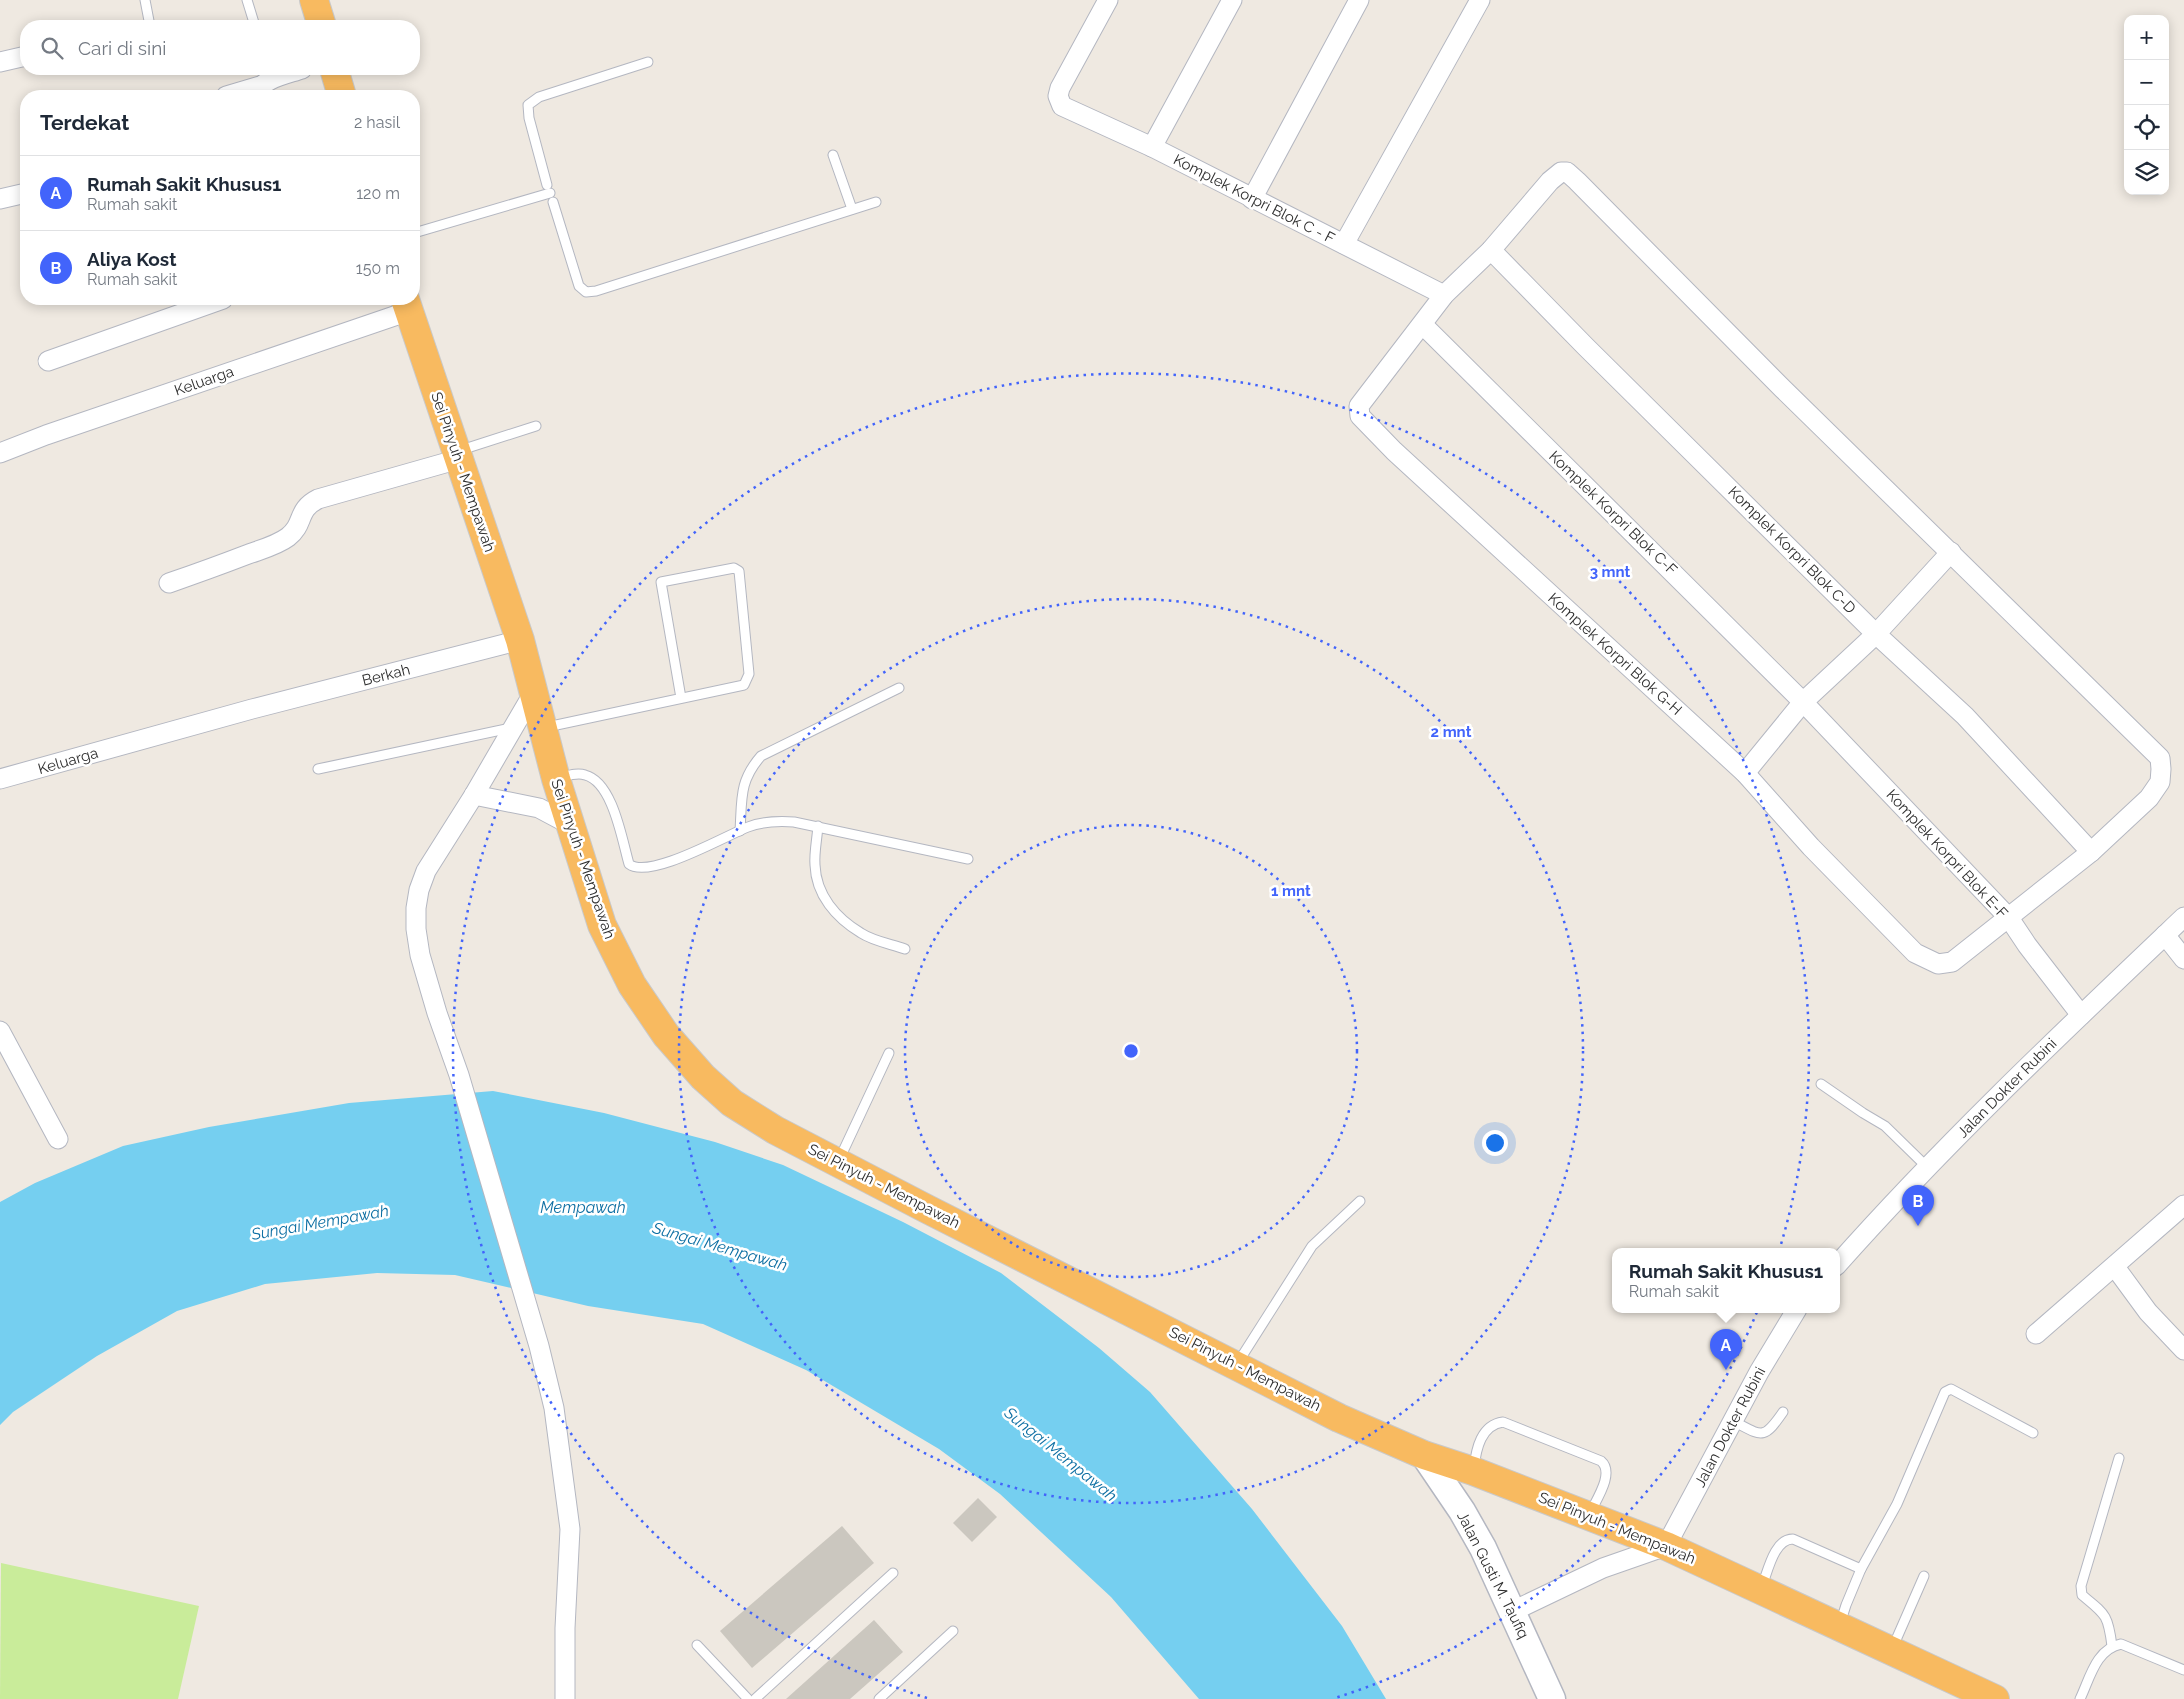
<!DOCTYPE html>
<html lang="id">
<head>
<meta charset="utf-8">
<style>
	:root { --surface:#fff; --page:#f6f6f7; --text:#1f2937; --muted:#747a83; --line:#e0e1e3; --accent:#4264fb }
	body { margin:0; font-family:Raleway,sans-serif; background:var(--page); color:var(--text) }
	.controls { position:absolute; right:15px; top:15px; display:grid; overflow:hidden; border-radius:10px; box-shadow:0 2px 12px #0003 }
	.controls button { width:45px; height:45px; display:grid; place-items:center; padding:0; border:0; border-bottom:1px solid var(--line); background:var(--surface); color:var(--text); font:25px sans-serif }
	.you { position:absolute; left:1494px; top:1142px; width:18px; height:18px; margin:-12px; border:4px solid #fff; border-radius:50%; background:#1a73e8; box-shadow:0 0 0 8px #1a73e833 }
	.badge { display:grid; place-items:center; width:32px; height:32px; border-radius:50%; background:var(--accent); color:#fff; font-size:16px; font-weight:700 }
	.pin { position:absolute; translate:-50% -41px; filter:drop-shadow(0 1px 2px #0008) }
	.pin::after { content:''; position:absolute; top:26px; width:18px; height:15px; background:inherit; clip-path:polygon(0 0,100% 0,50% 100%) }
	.popup { position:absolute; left:1612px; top:1248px; width:228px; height:65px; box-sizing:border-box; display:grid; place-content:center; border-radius:10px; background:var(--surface); filter:drop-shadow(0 1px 4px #0005); font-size:16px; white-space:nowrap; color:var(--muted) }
	.popup b { font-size:19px; color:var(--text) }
	.popup::after { content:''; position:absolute; left:50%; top:100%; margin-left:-10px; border:10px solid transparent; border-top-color:var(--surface) }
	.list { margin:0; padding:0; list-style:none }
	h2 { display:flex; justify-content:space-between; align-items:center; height:65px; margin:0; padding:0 20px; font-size:21px }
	h2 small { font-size:16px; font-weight:400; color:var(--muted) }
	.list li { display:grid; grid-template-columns:32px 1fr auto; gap:15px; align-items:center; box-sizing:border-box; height:75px; padding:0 20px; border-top:1px solid var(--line) }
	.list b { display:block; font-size:19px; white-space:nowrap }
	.list p { margin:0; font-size:16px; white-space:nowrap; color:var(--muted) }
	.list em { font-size:16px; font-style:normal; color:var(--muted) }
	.icon { flex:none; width:28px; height:28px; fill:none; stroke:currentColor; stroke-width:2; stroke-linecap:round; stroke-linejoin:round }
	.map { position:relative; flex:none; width:2184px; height:1699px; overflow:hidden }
	.search { position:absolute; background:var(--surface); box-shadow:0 2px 12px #0003; left:20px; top:20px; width:400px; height:55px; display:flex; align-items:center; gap:12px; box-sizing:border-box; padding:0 18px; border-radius:20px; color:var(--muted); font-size:19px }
	.panel { position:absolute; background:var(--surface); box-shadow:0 2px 12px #0003; left:20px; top:90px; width:400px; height:215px; border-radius:20px }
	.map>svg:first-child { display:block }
	.pitch { fill:#c9ec9a }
	.water { fill:#75cff0 }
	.building { fill:#cbc7bf }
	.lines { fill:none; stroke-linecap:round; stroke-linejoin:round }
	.service-casing { stroke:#b4b7c1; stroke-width:11 }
	.minor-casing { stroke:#b4b7c1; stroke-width:21 }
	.secondary-casing { stroke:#b4b7c1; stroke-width:29 }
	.trunk-casing { stroke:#c9c9c9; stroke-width:30 }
	.service { stroke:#fff; stroke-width:9 }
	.minor { stroke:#fff; stroke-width:19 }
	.secondary { stroke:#fff; stroke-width:26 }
	.trunk { stroke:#f8ba60; stroke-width:28 }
	.ring { fill:none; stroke:#4264fb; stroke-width:2.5; stroke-dasharray:2.5 5 }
	.labels { text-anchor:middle; stroke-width:5; stroke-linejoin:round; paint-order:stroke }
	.street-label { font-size:15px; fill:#2e2e2e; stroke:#fff }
	.water-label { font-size:16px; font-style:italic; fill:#0d6fa3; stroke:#fff }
	.centre { fill:#4264fb; stroke:#fff; stroke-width:2.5 }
	.ring-label { font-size:15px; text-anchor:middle; font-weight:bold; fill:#4264fb; stroke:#fff; stroke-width:5; stroke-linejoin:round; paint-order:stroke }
</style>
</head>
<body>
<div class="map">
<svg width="2184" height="1699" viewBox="0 0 2184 1699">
	<rect width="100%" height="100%" fill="#efe9e1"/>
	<path class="pitch" d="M1,1563L199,1606L178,1699H0Z"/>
	<path class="water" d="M493,1091L604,1113L715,1142L783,1165L903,1222L1001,1273L1099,1348L1150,1392L1252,1509L1342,1626L1386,1699H1199L1111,1597L1000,1494L939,1449L806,1370L703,1324L588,1306L455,1275L377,1273L265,1284L177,1311L97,1356L13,1412L0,1425V1202L35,1183L123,1146L209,1127L349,1103Z"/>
	<g class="building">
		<path d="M978,1498L997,1517L972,1542L953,1523Z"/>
		<path d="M842,1526L874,1563L752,1668L720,1631Z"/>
		<path d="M874,1620L903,1652L850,1699H786Z"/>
	</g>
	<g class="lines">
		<defs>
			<g id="service">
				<path d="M145,0L150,26"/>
				<path d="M247,0L255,26"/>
				<path d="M833,155L852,209"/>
				<path d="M547,185L529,118L528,105L539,97L648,62"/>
				<path d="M553,202L579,286L586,292L596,291L876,202"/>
				<path d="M414,233L550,193"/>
				<path d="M458,451L536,426"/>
				<path d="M547,727L744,685L749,674L739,571L734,568L661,582L681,698"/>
				<path d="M318,769L511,728"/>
				<path d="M558,778C567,776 577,772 585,775C613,782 622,840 629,864C649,880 725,836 748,827C763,821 779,821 794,822L968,859"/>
				<path d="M818,826C817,839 814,853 815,865C816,895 836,918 861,933C873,941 891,944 905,949"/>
				<path d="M740,831C742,799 739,781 761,756L899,688"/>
				<path d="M1821,1084L1863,1113L1885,1126L1928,1168"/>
				<path d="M839,1160L889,1053"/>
				<path d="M1237,1364L1312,1246L1360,1201"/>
				<path d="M1733,1421C1762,1436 1763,1441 1783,1412"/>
				<path d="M1474,1468C1476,1449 1481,1425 1503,1422L1601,1461C1615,1473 1596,1500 1590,1513"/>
				<path d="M1861,1569L1897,1504L1945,1392L1951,1389L2033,1433"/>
				<path d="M1762,1586C1768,1571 1774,1539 1793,1539L1861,1569L1846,1605L1840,1624"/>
				<path d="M697,1645L748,1699"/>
				<path d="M2112,1646C2108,1614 2105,1614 2082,1595L2081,1586L2119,1458"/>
				<path d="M1892,1649L1924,1576"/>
				<path d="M755,1699L893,1573"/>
				<path d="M879,1699L953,1631"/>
				<path d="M2080,1699C2090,1678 2096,1649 2121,1644L2184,1670"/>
			</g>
			<g id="minor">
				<path d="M1108,0L1060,88L1058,96L1062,106L1152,147L1444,295"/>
				<path d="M0,62L26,56"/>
				<path d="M226,96L260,86"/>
				<path d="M253,96C263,78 284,75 302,69"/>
				<path d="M1152,147L1232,0"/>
				<path d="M1561,172H1567L1577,181L1783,389L2160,758L2161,769L2160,782L2149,798L2091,852L1952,962L1938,964L1915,953L1811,847L1745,773L1394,451L1360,416L1359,406L1444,295L1491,250L1550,181Z"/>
				<path d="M0,199L26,193"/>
				<path d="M1252,199L1359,0"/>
				<path d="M1344,244L1480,0"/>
				<path d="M1491,250L1586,347L1876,634L1965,716L2091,852"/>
				<path d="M1423,325L1803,702L2009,918L2027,945L2081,1015"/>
				<path d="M48,361L223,299"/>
				<path d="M0,453L46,435L409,311"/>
				<path d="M169,583C195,574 220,565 246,555C259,550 276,546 288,537C305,524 296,510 318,499L459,459"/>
				<path d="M534,692L474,795L426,871L419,890L416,908V929L420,955L437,1013L459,1075L539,1346L554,1408L570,1529L565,1628V1699"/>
				<path d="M1745,773L1803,702L1876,634L1951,552"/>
				<path d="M0,779L252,709L520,640"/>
				<path d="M474,795L539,808L569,824"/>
				<path d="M2165,935L2184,959"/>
				<path d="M0,1031L58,1139"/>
				<path d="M1836,1266C1945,1143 2065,1030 2184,917"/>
				<path d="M2115,1267L2148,1312L2184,1350"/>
				<path d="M2036,1334L2184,1205"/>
				<path d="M1513,1611L1603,1568L1666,1546L1759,1372L1797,1309"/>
			</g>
			<path id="secondary" d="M1424,1455L1462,1511L1483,1548L1552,1699"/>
			<g id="trunk">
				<path d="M314,0L322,26"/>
				<path d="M334,69L342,96"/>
				<path d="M405,299L520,640L556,779L602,925L632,985L666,1035L703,1077L732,1103L775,1130L927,1209L1339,1418L1424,1455L1473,1471L1666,1546L1995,1699"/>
			</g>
		</defs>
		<use href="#service" class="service-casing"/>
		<use href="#minor" class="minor-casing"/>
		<use href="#secondary" class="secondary-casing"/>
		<use href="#trunk" class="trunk-casing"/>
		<use href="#service" class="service"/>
		<use href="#minor" class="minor"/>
		<use href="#secondary" class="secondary"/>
		<use href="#trunk" class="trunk"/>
	</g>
	<g class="ring">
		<circle cx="1131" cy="1051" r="226"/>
		<circle cx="1131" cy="1051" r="452"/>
		<path d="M927 1698A678 678 0 1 1 1335 1698"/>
	</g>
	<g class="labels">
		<g class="street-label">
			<text transform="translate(1254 199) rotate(27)" y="5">Komplek Korpri Blok C - F</text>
			<text transform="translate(204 381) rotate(-19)" y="5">Keluarga</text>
			<text transform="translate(463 472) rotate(71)" y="5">Sei Pinyuh - Mempawah</text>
			<text transform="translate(1613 513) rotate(44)" y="5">Komplek Korpri Blok C-F</text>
			<text transform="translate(1792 550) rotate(45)" y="5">Komplek Korpri Blok C-D</text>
			<text transform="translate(1615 654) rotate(42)" y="5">Komplek Korpri Blok G-H</text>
			<text transform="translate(386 675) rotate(-14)" y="5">Berkah</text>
			<text transform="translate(68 761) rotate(-16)" y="5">Keluarga</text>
			<text transform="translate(1947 854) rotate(47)" y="5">Komplek Korpri Blok E-F</text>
			<text transform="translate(583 859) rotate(71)" y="5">Sei Pinyuh - Mempawah</text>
			<text transform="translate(2007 1088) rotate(-45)" y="5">Jalan Dokter Rubini</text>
			<text transform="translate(884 1186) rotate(27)" y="5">Sei Pinyuh - Mempawah</text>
			<text transform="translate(1245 1369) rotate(27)" y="5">Sei Pinyuh - Mempawah</text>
			<text transform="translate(1730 1427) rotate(-62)" y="5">Jalan Dokter Rubini</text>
			<text transform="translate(1617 1528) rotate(22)" y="5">Sei Pinyuh - Mempawah</text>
			<text transform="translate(1493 1575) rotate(63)" y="5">Jalan Gusti M. Taufiq</text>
		</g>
		<g class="water-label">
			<text x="583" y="1213">Mempawah</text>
			<text transform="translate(320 1222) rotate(-10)" y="6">Sungai Mempawah</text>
			<text transform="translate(720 1246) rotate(16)" y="6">Sungai Mempawah</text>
			<text transform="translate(1061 1454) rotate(39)" y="6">Sungai Mempawah</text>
		</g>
	</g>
	<circle cx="1131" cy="1051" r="8" class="centre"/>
	<g class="ring-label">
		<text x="1610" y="577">3 mnt</text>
		<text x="1451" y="737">2 mnt</text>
		<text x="1291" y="896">1 mnt</text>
	</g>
</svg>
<div class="controls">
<button>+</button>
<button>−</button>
<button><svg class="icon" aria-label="locate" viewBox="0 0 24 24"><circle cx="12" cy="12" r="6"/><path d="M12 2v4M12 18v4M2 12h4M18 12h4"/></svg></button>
<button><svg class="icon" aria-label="layers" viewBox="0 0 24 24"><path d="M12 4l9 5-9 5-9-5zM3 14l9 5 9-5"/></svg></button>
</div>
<div class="you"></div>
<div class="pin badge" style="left:1726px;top:1370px">A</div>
<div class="popup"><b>Rumah Sakit Khusus1</b>Rumah sakit</div>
<div class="pin badge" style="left:1918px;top:1226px">B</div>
<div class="search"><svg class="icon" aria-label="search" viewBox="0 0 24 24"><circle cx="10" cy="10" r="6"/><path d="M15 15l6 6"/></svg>Cari di sini</div>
<section class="panel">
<h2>Terdekat<small>2 hasil</small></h2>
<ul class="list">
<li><span class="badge">A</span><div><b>Rumah Sakit Khusus1</b><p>Rumah sakit</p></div><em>120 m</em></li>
<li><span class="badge">B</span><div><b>Aliya Kost</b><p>Rumah sakit</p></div><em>150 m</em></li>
</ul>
</section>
</div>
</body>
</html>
